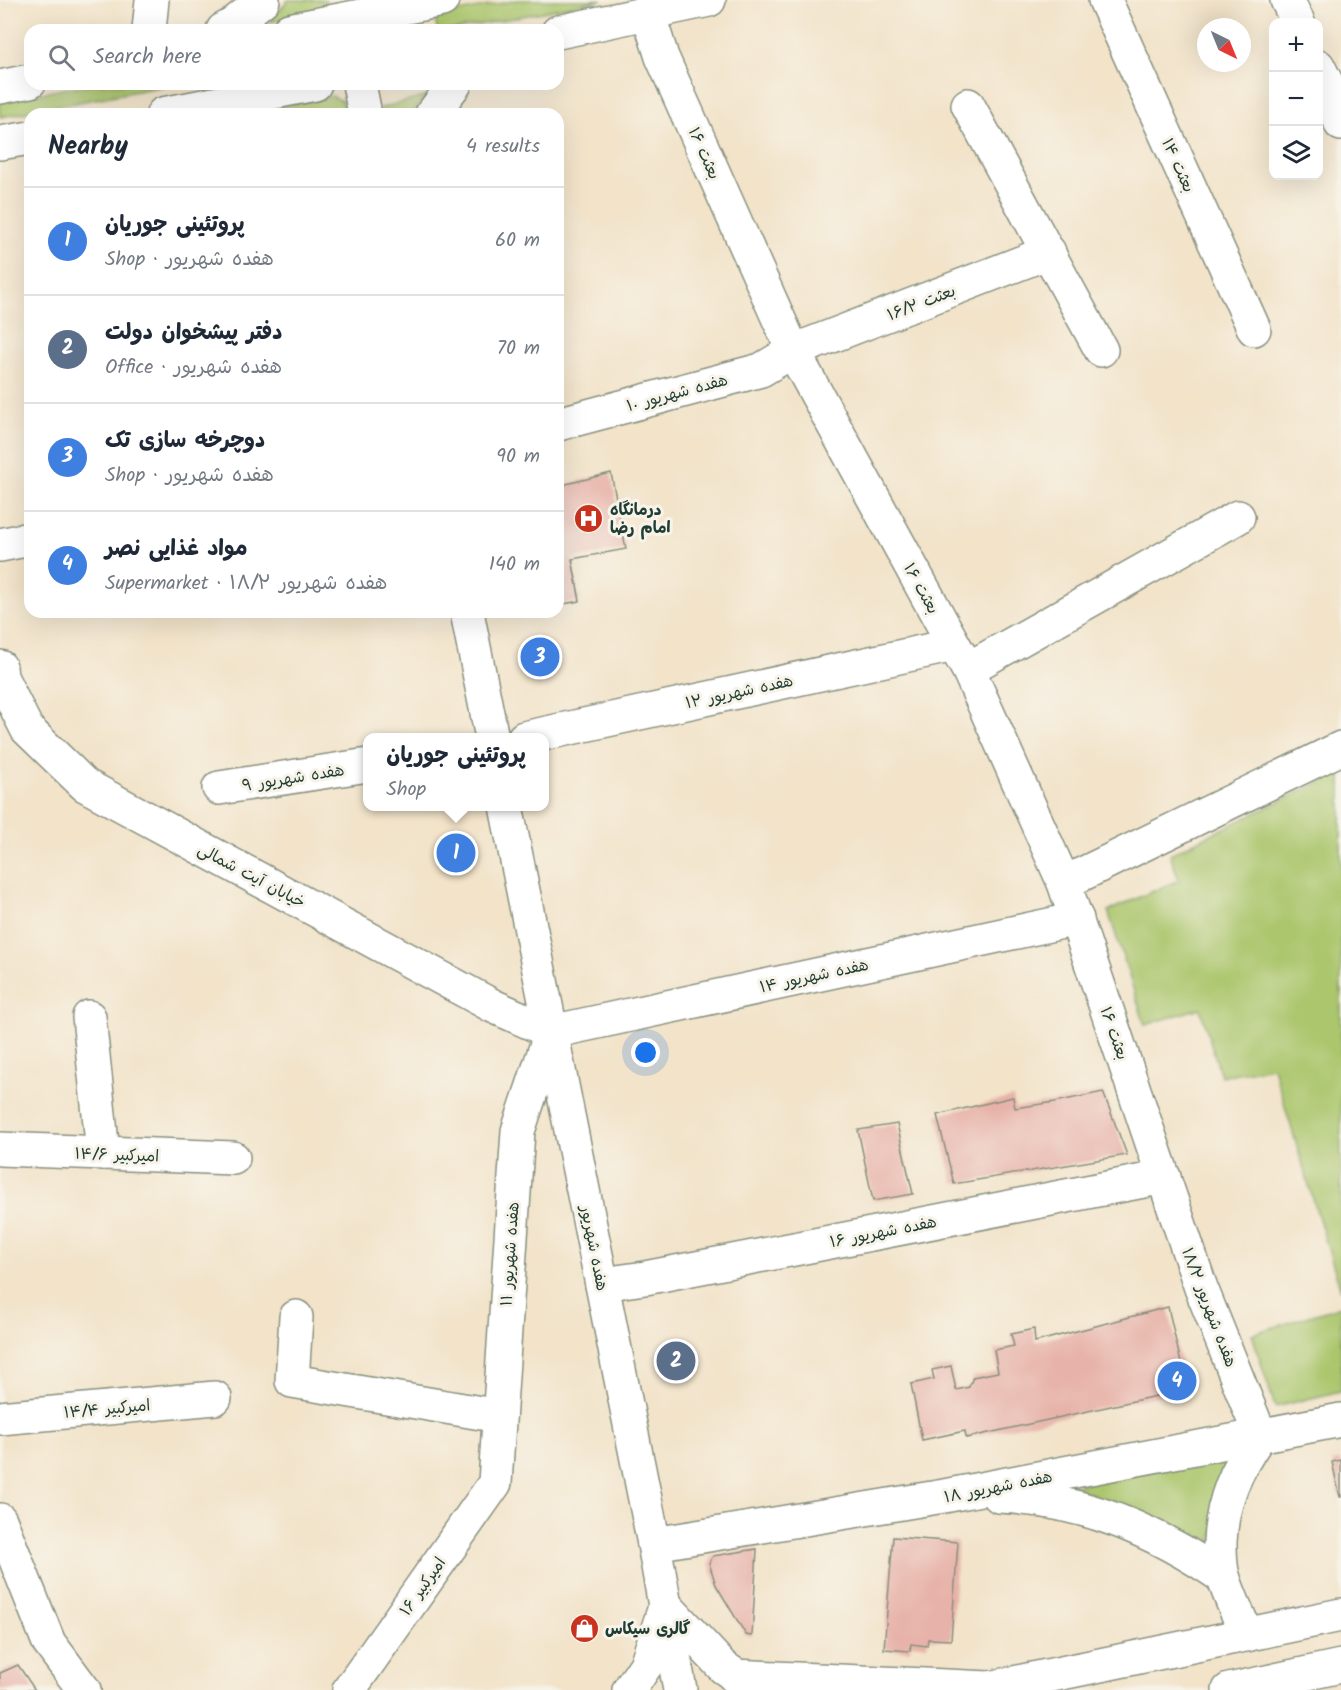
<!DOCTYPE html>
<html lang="en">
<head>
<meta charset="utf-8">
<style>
	:root { --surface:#fff; --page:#f6f6f7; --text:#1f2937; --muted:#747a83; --line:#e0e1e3; --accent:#0b8043 }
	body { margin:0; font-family:Kalam,"Playpen Sans Arabic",sans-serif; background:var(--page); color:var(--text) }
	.controls { position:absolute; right:18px; top:18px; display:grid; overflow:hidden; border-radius:12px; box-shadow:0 6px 24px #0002 }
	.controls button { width:54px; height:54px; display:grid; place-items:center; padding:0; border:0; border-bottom:2px solid var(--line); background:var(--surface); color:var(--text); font:30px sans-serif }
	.compass { position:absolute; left:1197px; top:18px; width:54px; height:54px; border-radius:50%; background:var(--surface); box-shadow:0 6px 24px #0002; rotate:137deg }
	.you { position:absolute; left:646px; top:1053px; width:21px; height:21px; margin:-15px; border:4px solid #fff; border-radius:50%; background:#1a73e8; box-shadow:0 0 0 9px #1a73e833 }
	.badge { display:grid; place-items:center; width:39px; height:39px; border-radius:50%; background:var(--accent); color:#fff; font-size:20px; font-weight:700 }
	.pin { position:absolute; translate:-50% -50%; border:3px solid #fff; box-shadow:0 2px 6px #0006 }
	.popup { position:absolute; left:363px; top:733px; width:186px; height:78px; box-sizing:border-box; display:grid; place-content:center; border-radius:12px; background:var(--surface); filter:drop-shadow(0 2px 4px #0005); font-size:20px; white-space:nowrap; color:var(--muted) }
	.popup b { font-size:22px; color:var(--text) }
	.popup::after { content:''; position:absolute; left:50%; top:100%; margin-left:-12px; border:12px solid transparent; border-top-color:var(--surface) }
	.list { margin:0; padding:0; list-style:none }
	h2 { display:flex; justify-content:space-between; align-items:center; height:78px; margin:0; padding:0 24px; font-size:26px }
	h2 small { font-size:20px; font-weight:400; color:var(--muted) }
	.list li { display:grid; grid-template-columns:39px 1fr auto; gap:18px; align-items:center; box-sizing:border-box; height:108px; padding:0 24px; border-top:2px solid var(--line) }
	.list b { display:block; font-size:22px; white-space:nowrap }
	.list p { margin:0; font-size:20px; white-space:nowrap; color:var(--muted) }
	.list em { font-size:20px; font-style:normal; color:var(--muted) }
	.icon { flex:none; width:33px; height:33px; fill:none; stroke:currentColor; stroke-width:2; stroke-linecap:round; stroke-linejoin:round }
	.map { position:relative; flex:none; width:1341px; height:1690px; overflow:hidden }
	.search { position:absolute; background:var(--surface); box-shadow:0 6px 24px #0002; left:24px; top:24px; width:540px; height:66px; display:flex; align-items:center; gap:15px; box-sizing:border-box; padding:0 21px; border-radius:18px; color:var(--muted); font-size:22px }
	.panel { position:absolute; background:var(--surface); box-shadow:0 6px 24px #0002; left:24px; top:108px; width:540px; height:510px; border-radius:18px }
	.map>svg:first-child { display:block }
	.green { fill:#abc66d; stroke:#658250; stroke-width:1.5 }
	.building { fill:#e7b2a9 }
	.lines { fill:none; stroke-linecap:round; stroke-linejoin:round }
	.minor-casing { stroke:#88907e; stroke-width:36 }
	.tertiary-casing { stroke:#88907e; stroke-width:36 }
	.secondary-casing { stroke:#88907e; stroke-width:36 }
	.primary-casing { stroke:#88907e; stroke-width:36 }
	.minor { stroke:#fff; stroke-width:33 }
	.tertiary { stroke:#fff; stroke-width:33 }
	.secondary { stroke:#fff; stroke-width:33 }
	.primary { stroke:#fff; stroke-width:33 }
	.labels { text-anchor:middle; stroke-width:6; stroke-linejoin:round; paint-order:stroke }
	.street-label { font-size:16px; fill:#1f3d34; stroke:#f7f3e8 }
	.poi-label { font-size:16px; font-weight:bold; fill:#1f3d34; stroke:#f7f3e8; text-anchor:start }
</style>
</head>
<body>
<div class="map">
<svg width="1341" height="1690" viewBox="0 0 1341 1690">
	<rect width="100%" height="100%" fill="#f7f3e8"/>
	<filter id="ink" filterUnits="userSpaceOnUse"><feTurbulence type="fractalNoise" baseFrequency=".0167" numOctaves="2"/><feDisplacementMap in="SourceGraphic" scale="12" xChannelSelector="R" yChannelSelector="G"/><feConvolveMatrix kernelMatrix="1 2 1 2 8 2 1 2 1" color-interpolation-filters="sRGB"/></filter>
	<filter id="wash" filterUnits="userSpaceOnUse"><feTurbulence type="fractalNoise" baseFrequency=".008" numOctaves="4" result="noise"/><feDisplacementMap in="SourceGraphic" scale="24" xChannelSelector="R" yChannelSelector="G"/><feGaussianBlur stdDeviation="1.35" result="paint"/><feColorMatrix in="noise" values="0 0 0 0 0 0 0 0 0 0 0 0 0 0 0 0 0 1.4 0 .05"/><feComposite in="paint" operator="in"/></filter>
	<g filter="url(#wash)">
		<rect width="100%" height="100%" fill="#f2e3c9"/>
		<g class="green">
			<path d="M288,0H326L328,10L270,22Z"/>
			<path d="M517,0H601L454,30H437L435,17Z"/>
			<path d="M89,84H174L0,117V101Z"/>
			<path d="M332,96L342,101L345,114H296L279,107Z"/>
			<path d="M427,96L412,114H382L381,108Z"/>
			<path d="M1341,772V1291L1273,1067L1221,1076L1200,1008L1145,1025L1108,911L1179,880L1170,854Z"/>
			<path d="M1341,1306V1391L1275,1407L1252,1334Z"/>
			<path d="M1230,1455L1212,1542L1071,1486Z"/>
		</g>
		<g id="blocks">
			<g class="building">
				<path d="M611,473L626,549L572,559L580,601L558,605V486Z"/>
				<path d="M1103,1092L1127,1155L954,1184L937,1115L1013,1097L1015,1108L1055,1102Z"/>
				<path d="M897,1124L913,1194L873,1201L858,1130Z"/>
				<path d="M1168,1307L1184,1376L1183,1384L1174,1392L966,1438L965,1431L922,1440L911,1384L934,1379L932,1370L951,1366L956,1390L969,1387L973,1377L998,1372L994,1350L1014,1346L1011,1334L1034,1329L1035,1342Z"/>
				<path d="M1341,1460V1497H1340L1332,1462Z"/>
				<path d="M893,1537L958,1542L951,1640L928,1639L927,1646L911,1644L910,1651L884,1649Z"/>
				<path d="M757,1549L752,1636L746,1635L716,1585L709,1563L713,1556Z"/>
				<path d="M18,1665L35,1690H0V1673Z"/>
			</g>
		</g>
	</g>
	<g filter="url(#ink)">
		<use href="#blocks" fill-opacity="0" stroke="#88907e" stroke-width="1.5"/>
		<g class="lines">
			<defs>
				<g id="minor">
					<path d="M1105,0L1254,329"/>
					<path d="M1287,0L1298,22"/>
					<path d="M648,13L662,57L793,351L954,645L968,669L1064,883L1201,1288L1260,1435"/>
					<path d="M149,30L152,0"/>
					<path d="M1318,66L1331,92L1341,124"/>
					<path d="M968,105L1101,350"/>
					<path d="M558,424L761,370L793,351L1049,252"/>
					<path d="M0,545L30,539"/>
					<path d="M968,669L1238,517"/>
					<path d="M524,738L954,645"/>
					<path d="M219,788L368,765"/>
					<path d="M1064,883L1341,748"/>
					<path d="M89,1017L103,1153"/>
					<path d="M0,1149L233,1158"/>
					<path d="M602,1284L645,1278L1164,1177"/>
					<path d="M296,1317L292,1381L499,1416"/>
					<path d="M0,1418L215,1398"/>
					<path d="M999,1496C1084,1500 1154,1530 1223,1577"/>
					<path d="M0,1520L49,1643L84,1690"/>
					<path d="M654,1544L944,1496L1341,1420"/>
					<path d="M1247,1635C1239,1616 1230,1598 1224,1579C1220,1568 1220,1554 1220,1542C1222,1500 1236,1469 1260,1435"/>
					<path d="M734,1676L989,1688"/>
					<path d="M349,1690L495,1483L518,1131L551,1032L1077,919"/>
				</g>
				<path id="tertiary" d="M0,667L1,677L27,729L85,785L493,1006L551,1032"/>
				<g id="secondary">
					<path d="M980,1690L1341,1615"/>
					<path d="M1229,1690L1341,1666"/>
				</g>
				<g id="primary">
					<path d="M223,30L232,25L263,0"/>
					<path d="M289,30L442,0"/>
					<path d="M558,32L709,0"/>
					<path d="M359,84L365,114"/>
					<path d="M0,87L30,81"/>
					<path d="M163,114L315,84"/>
					<path d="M432,114L455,84"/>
					<path d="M0,143L30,138"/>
					<path d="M467,612L492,738"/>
					<path d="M506,806L654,1544L680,1690"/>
					<path d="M665,1605L723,1667L757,1690"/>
					<path d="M629,1690L646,1665L664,1610"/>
				</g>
			</defs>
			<use href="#minor" class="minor-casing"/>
			<use href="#tertiary" class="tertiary-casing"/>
			<use href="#secondary" class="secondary-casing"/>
			<use href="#primary" class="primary-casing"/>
			<use href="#minor" class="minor"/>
			<use href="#tertiary" class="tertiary"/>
			<use href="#secondary" class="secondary"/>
			<use href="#primary" class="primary"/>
		</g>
	</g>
	<defs>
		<symbol id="hospital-disc" viewBox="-11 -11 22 22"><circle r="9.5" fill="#c8321e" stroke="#f7f3e8"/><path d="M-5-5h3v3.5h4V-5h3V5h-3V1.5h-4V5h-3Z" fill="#fff"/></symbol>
		<symbol id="shop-disc" viewBox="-11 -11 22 22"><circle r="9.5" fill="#c8321e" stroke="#f7f3e8"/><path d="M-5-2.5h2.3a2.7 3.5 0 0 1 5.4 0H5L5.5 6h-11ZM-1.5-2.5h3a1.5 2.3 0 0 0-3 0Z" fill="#fff"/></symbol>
	</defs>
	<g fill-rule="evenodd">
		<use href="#hospital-disc" x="572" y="502" width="33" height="33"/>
		<use href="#shop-disc" x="568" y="1612" width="33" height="33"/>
	</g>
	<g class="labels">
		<g class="street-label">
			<text transform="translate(705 153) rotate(66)" y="6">بعثت ۱۶</text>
			<text transform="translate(1179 165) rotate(66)" y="6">بعثت ۱۴</text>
			<text transform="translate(921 302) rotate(-21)" y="6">بعثت ۱۶/۲</text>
			<text transform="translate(677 392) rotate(-15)" y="6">هفده شهریور ۱۰</text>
			<text transform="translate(922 588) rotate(61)" y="6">بعثت ۱۶</text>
			<text transform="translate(739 691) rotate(-12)" y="6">هفده شهریور ۱۲</text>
			<text transform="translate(293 777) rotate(-9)" y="6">هفده شهریور ۹</text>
			<text transform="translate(252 875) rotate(28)" y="6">خیابان آیت شمالی</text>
			<text transform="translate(814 975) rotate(-12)" y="6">هفده شهریور ۱۴</text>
			<text transform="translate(1115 1033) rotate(71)" y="6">بعثت ۱۶</text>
			<text transform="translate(117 1154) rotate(2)" y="6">امیرکبیر ۱۴/۶</text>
			<text transform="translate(883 1231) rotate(-11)" y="6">هفده شهریور ۱۶</text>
			<text transform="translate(595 1248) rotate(79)" y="6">هفده شهریور</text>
			<text transform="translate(509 1254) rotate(-86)" y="6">هفده شهریور ۱۱</text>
			<text transform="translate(1210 1307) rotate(69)" y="6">هفده شهریور ۱۸/۲</text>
			<text transform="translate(107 1408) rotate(-5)" y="6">امیرکبیر ۱۴/۴</text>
			<text transform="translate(998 1486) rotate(-11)" y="6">هفده شهریور ۱۸</text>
			<text transform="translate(422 1586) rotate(-55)" y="6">امیرکبیر ۱۶</text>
		</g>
		<g class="poi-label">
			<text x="610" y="515">درمانگاه<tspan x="610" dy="18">امام رضا</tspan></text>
			<text x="605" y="1634">گالری سیکاس</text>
		</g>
	</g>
</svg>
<div class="controls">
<button>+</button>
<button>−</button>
<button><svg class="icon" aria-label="layers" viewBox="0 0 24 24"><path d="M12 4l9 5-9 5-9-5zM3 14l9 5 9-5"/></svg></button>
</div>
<svg class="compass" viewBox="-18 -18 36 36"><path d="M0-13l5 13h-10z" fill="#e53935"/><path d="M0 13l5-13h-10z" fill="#747a83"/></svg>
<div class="you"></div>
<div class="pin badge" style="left:456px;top:853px;background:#3f7fe0">1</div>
<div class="popup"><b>پروتئینی جوریان</b>Shop</div>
<div class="pin badge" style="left:676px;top:1361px;background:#5c6f8a">2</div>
<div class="pin badge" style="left:540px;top:657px;background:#3f7fe0">3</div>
<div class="pin badge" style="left:1177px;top:1381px;background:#3f7fe0">4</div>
<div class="search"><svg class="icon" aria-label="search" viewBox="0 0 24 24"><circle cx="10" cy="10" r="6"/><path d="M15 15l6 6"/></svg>Search here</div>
<section class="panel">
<h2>Nearby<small>4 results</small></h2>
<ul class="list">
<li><span class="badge" style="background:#3f7fe0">1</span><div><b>پروتئینی جوریان</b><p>Shop · هفده شهریور</p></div><em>60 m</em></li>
<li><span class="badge" style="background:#5c6f8a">2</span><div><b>دفتر پیشخوان دولت</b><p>Office · هفده شهریور</p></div><em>70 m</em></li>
<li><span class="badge" style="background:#3f7fe0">3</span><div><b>دوچرخه سازی تک</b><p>Shop · هفده شهریور</p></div><em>90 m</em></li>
<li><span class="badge" style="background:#3f7fe0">4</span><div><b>مواد غذایی نصر</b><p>Supermarket · هفده شهریور ۱۸/۲</p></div><em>140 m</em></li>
</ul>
</section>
</div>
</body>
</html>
